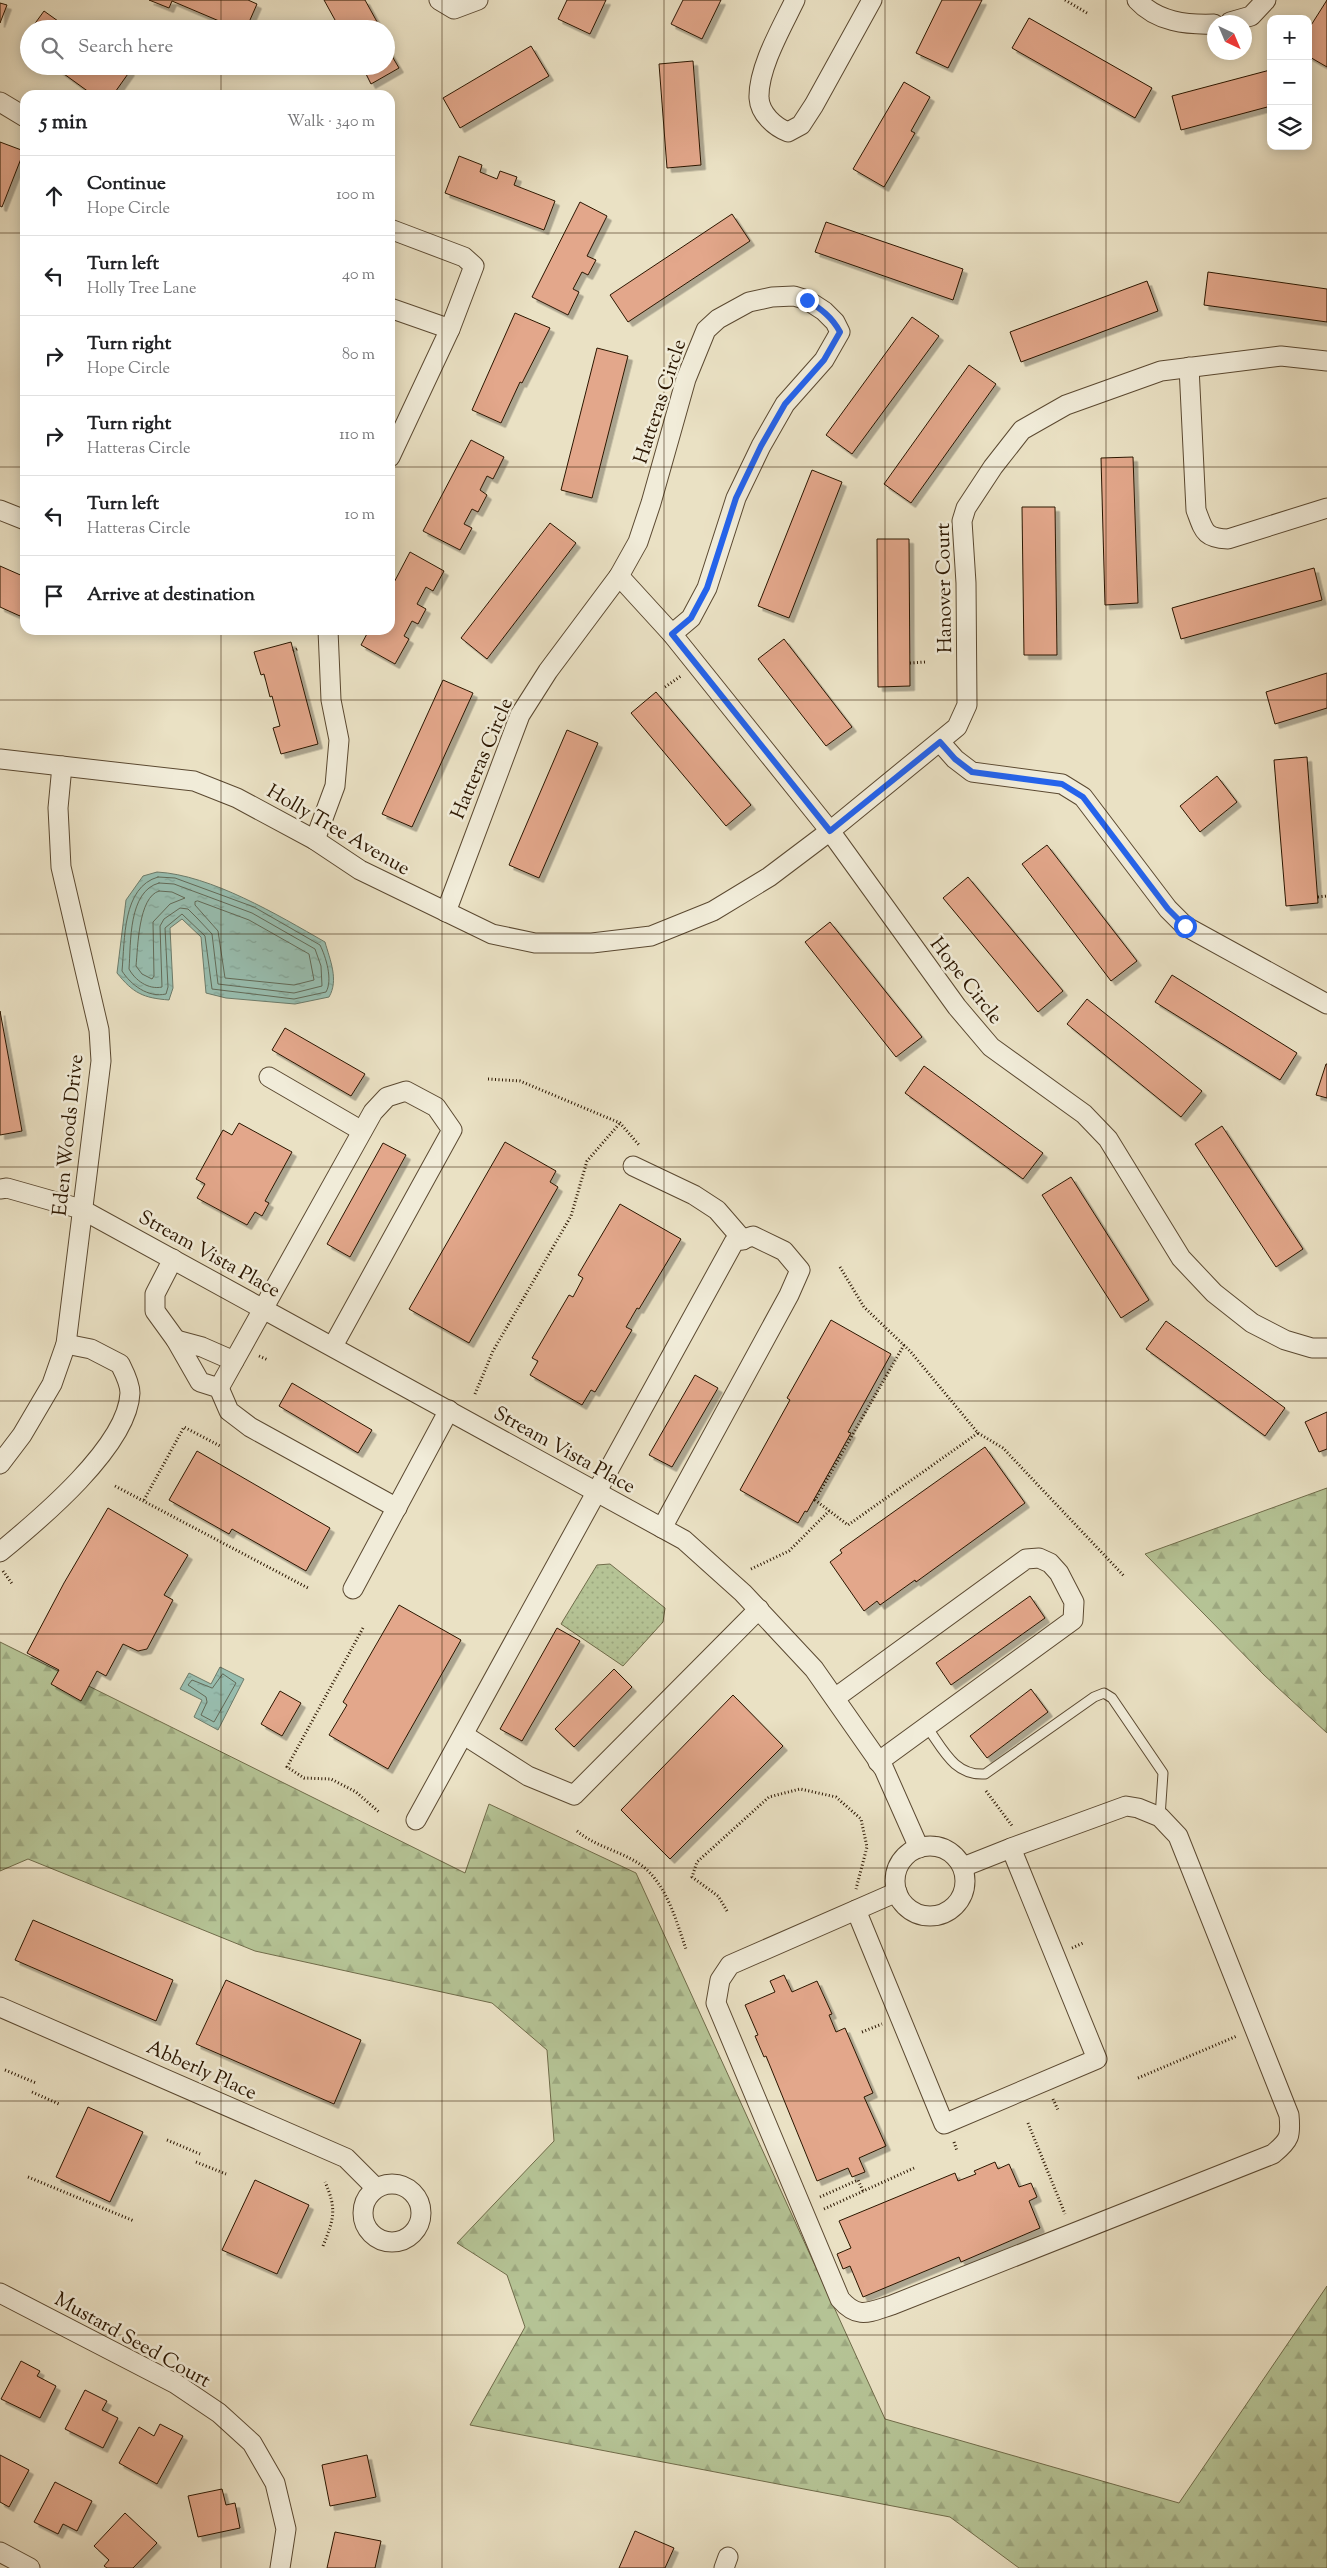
<!DOCTYPE html>
<html lang="en">
<head>
<meta charset="utf-8">
<style>
	:root { --surface:#fff; --page:#f2f2f2; --text:#202124; --muted:#757577; --line:#e0e0e0 }
	body { margin:0; font-family:"Sorts Mill Goudy",serif; background:var(--page); color:var(--text) }
	.controls { position:absolute; right:15px; top:15px; display:grid; overflow:hidden; border-radius:10px; box-shadow:0 2px 12px #0003 }
	.controls button { width:45px; height:45px; display:grid; place-items:center; padding:0; border:0; border-bottom:1px solid var(--line); background:var(--surface); color:var(--text); font:25px sans-serif }
	.compass { position:absolute; left:1207px; top:15px; width:45px; height:45px; border-radius:50%; background:var(--surface); box-shadow:0 2px 12px #0003; rotate:136deg }
	.stop { position:absolute; width:15px; height:15px; margin:-11px; border:4px solid #2563eb; border-radius:50%; background:#fff }
	.stop.end { background:#2563eb; border-color:#fff; box-shadow:0 1px 5px #0008 }
	.list { margin:0; padding:0; list-style:none }
	h2 { display:flex; justify-content:space-between; align-items:center; height:65px; margin:0; padding:0 20px; font-size:21px }
	h2 small { font-size:16px; font-weight:400; color:var(--muted) }
	.list li { display:grid; grid-template-columns:32px 1fr auto; gap:15px; align-items:center; box-sizing:border-box; height:80px; padding:0 20px; border-top:1px solid var(--line) }
	.list b { display:block; font-size:19px; white-space:nowrap }
	.list p { margin:0; font-size:16px; white-space:nowrap; color:var(--muted) }
	.list em { font-size:16px; font-style:normal; color:var(--muted) }
	.icon { flex:none; width:28px; height:28px; fill:none; stroke:currentColor; stroke-width:2; stroke-linecap:round; stroke-linejoin:round }
	.map { position:relative; flex:none; width:1327px; height:2568px; overflow:hidden }
	.search { position:absolute; background:var(--surface); box-shadow:0 2px 12px #0003; left:20px; top:20px; width:375px; height:55px; display:flex; align-items:center; gap:12px; box-sizing:border-box; padding:0 18px; border-radius:28px; color:var(--muted); font-size:19px }
	.panel { position:absolute; background:var(--surface); box-shadow:0 2px 12px #0003; left:20px; top:90px; width:375px; height:545px; border-radius:15px }
	.map>svg:first-child { display:block }
	.forest { fill:url(#forest-firs); stroke:#706c4a }
	.park { fill:url(#park-dots); stroke:#706c4a }
	.water { fill:url(#water-ripples); stroke:#6c7b6a }
	.lines { fill:none; stroke-linecap:round; stroke-linejoin:round }
	.shore { stroke:#626a58; stroke-width:1 }
	.building { fill:#e3a78b; stroke:#2b1600; filter:url(#shadow) }
	.lane-casing { stroke:#5b4931; stroke-width:11 }
	.street-casing { stroke:#5b4931; stroke-width:21 }
	.path { stroke:#2b1600; stroke-width:3; stroke-dasharray:1 2.5; stroke-linecap:butt }
	.lane { stroke:#f1ecd9; stroke-width:9 }
	.street { stroke:#f1ecd9; stroke-width:19 }
	.route { stroke:#2563eb; stroke-width:6 }
	.grid { fill:none; stroke:#2b1600; stroke-width:1; stroke-opacity:0.55 }
	.labels { text-anchor:middle; stroke-width:5; stroke-linejoin:round; paint-order:stroke }
	.street-label { font-size:20px; fill:#2b1600; stroke:#f1ecd9 }
</style>
</head>
<body>
<div class="map">
<svg width="1327" height="2568" viewBox="0 0 1327 2568">
	<defs>
		<pattern id="forest-firs" width="22" height="20" patternUnits="userSpaceOnUse" patternTransform="scale(1.25)"><rect width="22" height="20" fill="#b5c395"/><path d="M5 1l3.5 6h-7zM16 11l3.5 6h-7z" fill="#9ca77f"/></pattern>
		<pattern id="park-dots" width="8" height="8" patternUnits="userSpaceOnUse" patternTransform="scale(1.25)"><rect width="8" height="8" fill="#b5c395"/><path d="M2 2h.1M6 6h.1" fill="none" stroke="#9ca77f" stroke-width="1.8" stroke-linecap="round"/></pattern>
		<pattern id="water-ripples" width="26" height="14" patternUnits="userSpaceOnUse" patternTransform="scale(1.25)"><rect width="26" height="14" fill="#98beb0"/><path d="M2 4q2-2 4 0t4 0M15 11q2-2 4 0t4 0" fill="none" stroke="#83a396"/></pattern>
		<filter id="shadow"><feDropShadow dx="4.5" dy="4.5" stdDeviation="0" flood-color="#0004"/></filter>
	</defs>
	<rect width="100%" height="100%" fill="#eae1c4"/>
	<filter id="stains"><feTurbulence type="fractalNoise" baseFrequency=".004" numOctaves="4"/><feColorMatrix values="0 0 0 0 .2 0 0 0 0 .09 0 0 0 0 .02 0 0 0 .5 -.17"/></filter>
	<radialGradient id="worn" r=".72"><stop offset=".6" stop-color="#630" stop-opacity="0"/><stop offset="1" stop-color="#630" stop-opacity=".3"/></radialGradient>
	<g class="forest">
		<path d="M1327,1488V1733L1264,1675L1145,1554Z"/>
		<path d="M0,1642L465,1873L489,1804L636,1873L885,2419L1179,2503L1327,2286V2568H1019L950,2517L470,2425L525,2327L507,2275L457,2243L554,2141L547,2050L492,2003L255,1951L28,1859L0,1871Z"/>
	</g>
	<path class="park" d="M610,1564L665,1608L663,1622L623,1666L561,1624L597,1565Z"/>
	<g class="water">
		<path d="M157,872C211,875 278,915 325,942C330,960 339,980 329,997L295,1004L226,998L206,993L201,937L182,919L170,928L173,988L169,1000C143,998 133,993 117,973L126,900L143,876Z"/>
		<path d="M220,1667L244,1679L218,1730L194,1717L202,1700L180,1689L189,1673L211,1684Z"/>
	</g>
	<g class="lines">
		<g class="shore">
			<path d="M158,877L175,878L254,907L320,945C326,957 333,980 326,992L294,999L212,989L205,936L182,914L165,928L168,987L166,994C148,998 131,985 122,971C125,940 122,887 158,877Z"/>
			<path d="M159,883L174,884L252,913L315,949L321,966L322,986L294,993L218,984L212,934L197,918L188,909L180,908L164,919L160,926L162,987C148,990 135,980 129,969C131,943 128,891 159,883Z"/>
			<path d="M159,891L172,892L185,898L170,904L153,922L154,976L152,979L142,974L136,966C138,948 138,897 159,891Z"/>
			<path d="M198,901L249,920L309,954L314,980L294,985L225,978L218,931L195,905V902Z"/>
			<path d="M223,1674L236,1683L214,1722L201,1715L207,1702L206,1697L188,1685L192,1680L212,1688Z"/>
		</g>
	</g>
	<g class="building">
		<path d="M149,0H248L257,4L246,29H238L172,1L169,8Z"/>
		<path d="M324,0H365L381,29H340Z"/>
		<path d="M567,0H606L590,34L558,19Z"/>
		<path d="M683,0H721L702,39L671,24Z"/>
		<path d="M942,0H982L948,68L916,53Z"/>
		<path d="M1327,0V67L1308,56V30Z"/>
		<path d="M0,3L7,5L0,23Z"/>
		<path d="M44,11L65,26L63,29H31Z"/>
		<path d="M1029,18L1152,88L1135,118L1012,48Z"/>
		<path d="M29,32V49L21,43Z"/>
		<path d="M386,46L399,68L371,84L362,66H386Z"/>
		<path d="M531,46L549,76L460,128L443,98Z"/>
		<path d="M693,61L701,165L667,168L659,64Z"/>
		<path d="M53,66H124L130,71L113,95H93Z"/>
		<path d="M1270,70L1271,106L1181,130L1172,96Z"/>
		<path d="M904,82L930,97L911,131L915,133L884,187L853,169Z"/>
		<path d="M0,142L24,151L2,207L0,206Z"/>
		<path d="M459,156L482,165L480,172L497,179L500,171L517,177L514,185L555,201L544,230L445,193Z"/>
		<path d="M580,202L607,216L587,256L596,260L588,275L582,272L573,289L579,292L568,315L532,297Z"/>
		<path d="M732,214L750,241L628,322L610,295Z"/>
		<path d="M826,222L963,269L953,300L815,252Z"/>
		<path d="M1208,272L1327,289V322L1204,305Z"/>
		<path d="M1147,281L1158,311L1021,362L1010,332Z"/>
		<path d="M515,313L550,328L522,383L520,382L501,423L472,410Z"/>
		<path d="M912,317L939,336L852,454L826,435Z"/>
		<path d="M597,348L628,356L592,498L561,490Z"/>
		<path d="M969,365L996,384L911,503L884,484Z"/>
		<path d="M471,440L504,457L493,479L487,476L480,490L487,495L478,512L472,509L464,524L472,528L460,550L423,531Z"/>
		<path d="M1133,457L1138,603L1105,605L1101,458Z"/>
		<path d="M812,470L842,482L789,618L758,606Z"/>
		<path d="M1022,507H1055L1057,655H1024Z"/>
		<path d="M550,523L576,543L487,659L461,638Z"/>
		<path d="M877,539H909L910,686L878,687Z"/>
		<path d="M410,552L444,571L433,591L426,587L417,604L426,609L418,624L412,621L404,636L409,639L395,664L361,645L369,630H390V590Z"/>
		<path d="M0,566L25,577V605L20,616L0,607Z"/>
		<path d="M1314,568L1322,600L1181,639L1172,608Z"/>
		<path d="M784,639L852,727L826,746L758,659Z"/>
		<path d="M291,642L318,744L281,754L273,728L280,726L272,696L270,697L264,674L261,675L254,652Z"/>
		<path d="M1327,673V708L1275,724L1266,692Z"/>
		<path d="M443,680L473,693L412,827L382,814Z"/>
		<path d="M656,692L751,805L726,826L631,713Z"/>
		<path d="M567,730L598,743L539,878L509,865Z"/>
		<path d="M1307,757L1318,903L1286,906L1274,760Z"/>
		<path d="M1217,776L1237,802L1200,832L1180,806Z"/>
		<path d="M1047,845L1137,961L1111,981L1022,864Z"/>
		<path d="M968,877L1063,991L1038,1012L943,898Z"/>
		<path d="M830,922L922,1037L896,1057L805,942Z"/>
		<path d="M1172,975L1297,1053L1280,1080L1155,1002Z"/>
		<path d="M1087,999L1202,1091L1181,1117L1067,1024Z"/>
		<path d="M0,1011L22,1131L0,1135Z"/>
		<path d="M285,1028L365,1074L351,1096L272,1050Z"/>
		<path d="M1326,1064H1327V1098L1316,1095Z"/>
		<path d="M924,1066L1043,1153L1023,1179L905,1093Z"/>
		<path d="M239,1123L292,1152L265,1201L269,1203L262,1216L255,1212L247,1225L197,1198L205,1184L196,1179L223,1130L232,1135Z"/>
		<path d="M1222,1126L1303,1249L1276,1267L1195,1144Z"/>
		<path d="M505,1142L556,1171L550,1182L558,1187L469,1343L409,1309Z"/>
		<path d="M383,1143L406,1155L350,1257L327,1244Z"/>
		<path d="M1071,1177L1149,1300L1121,1318L1042,1195Z"/>
		<path d="M620,1204L681,1239L639,1309L637,1308L626,1327L632,1330L595,1392L591,1390L582,1405L530,1375L538,1361L532,1358L569,1295L573,1297L583,1278L578,1275Z"/>
		<path d="M831,1320L891,1354L848,1432L851,1433L807,1512L805,1511L798,1523L740,1490L790,1400L787,1398Z"/>
		<path d="M1166,1321L1285,1408L1265,1436L1146,1349Z"/>
		<path d="M695,1375L718,1388L672,1467L649,1455Z"/>
		<path d="M292,1383L372,1430L358,1453L279,1406Z"/>
		<path d="M1327,1412V1449L1319,1452L1305,1422Z"/>
		<path d="M985,1447L1025,1503L916,1582L915,1580L880,1605L877,1601L864,1611L830,1562L842,1553L840,1550Z"/>
		<path d="M197,1451L330,1528L306,1571L232,1529L229,1534L169,1500Z"/>
		<path d="M108,1508L188,1555L164,1595L173,1600L147,1649L138,1651L123,1644L106,1676L97,1671L81,1701L51,1684L59,1670L27,1653L64,1583Z"/>
		<path d="M1030,1596L1045,1618L951,1685L936,1663Z"/>
		<path d="M399,1605L461,1640L388,1769L329,1735L347,1705L343,1702Z"/>
		<path d="M557,1628L580,1641L522,1741L500,1729Z"/>
		<path d="M614,1669L632,1687L574,1747L555,1729Z"/>
		<path d="M1031,1689L1048,1712L987,1758L970,1736Z"/>
		<path d="M280,1691L301,1703L282,1736L261,1724Z"/>
		<path d="M733,1695L783,1746L670,1859L621,1810Z"/>
		<path d="M33,1920L173,1980L156,2021L15,1960Z"/>
		<path d="M784,1975L792,1992L817,1981L832,2014L829,2015L836,2032L845,2028L873,2093L864,2097L886,2146L859,2158L865,2172L852,2177L848,2168L817,2181L766,2056L764,2057L755,2036L758,2035L745,2005L775,1992L770,1981Z"/>
		<path d="M226,1980L361,2040L334,2104L196,2044Z"/>
		<path d="M88,2107L143,2132L110,2202L56,2177Z"/>
		<path d="M995,2162L998,2169L1009,2164L1019,2187L1031,2183L1037,2197L1029,2201L1040,2228L961,2262L959,2257L863,2297L850,2266L843,2269L837,2254L851,2248L839,2221L955,2173L958,2181L976,2174L974,2171Z"/>
		<path d="M255,2180L309,2205L277,2274L222,2250Z"/>
		<path d="M21,2361L40,2371L37,2376L56,2386L40,2418L1,2399Z"/>
		<path d="M85,2390L107,2401L102,2410L118,2418L103,2448L65,2429Z"/>
		<path d="M160,2424L183,2436L157,2484L119,2463L139,2427L154,2436Z"/>
		<path d="M0,2455L29,2470L9,2507L0,2502Z"/>
		<path d="M367,2455L376,2497L330,2506L322,2465Z"/>
		<path d="M55,2482L92,2501L77,2531L63,2524L58,2534L34,2522Z"/>
		<path d="M222,2489L226,2505L235,2503L240,2528L198,2537L188,2496Z"/>
		<path d="M125,2513L157,2543L133,2568H107L104,2566L109,2560L94,2546Z"/>
		<path d="M635,2531L674,2548L665,2568H619Z"/>
		<path d="M335,2532L381,2541L375,2568H327Z"/>
	</g>
	<g class="lines">
		<defs>
			<path id="lane" d="M927,1727C943,1749 954,1776 985,1774L1094,1697L1104,1693L1112,1698L1163,1773L1160,1817"/>
			<g id="street">
				<path d="M439,0L454,9L478,0"/>
				<path d="M795,0C782,27 758,68 759,98C760,114 775,127 788,132L801,125L814,105L872,0"/>
				<path d="M1137,0C1157,22 1187,25 1214,24"/>
				<path d="M1230,22L1251,16L1266,0"/>
				<path d="M0,102L25,117"/>
				<path d="M390,229L464,257L474,266L450,329L390,457"/>
				<path d="M390,308L450,329"/>
				<path d="M1189,367L1196,510C1204,531 1204,538 1228,539L1327,508"/>
				<path d="M0,510L25,520"/>
				<path d="M619,576L672,634L830,831L957,1007L991,1047L1084,1114L1108,1139L1181,1258L1214,1293L1252,1323L1285,1340L1312,1348H1327"/>
				<path d="M940,742L955,759L972,772L1062,784L1083,797L1168,909L1185,926L1327,1004"/>
				<path d="M0,759L194,781L237,798L315,840L360,870L492,934L535,943H592L651,936L713,911L769,877L830,831L957,727L967,705L966,583L962,521L966,508L993,467L1022,430L1066,405L1161,371L1281,356L1327,361"/>
				<path d="M315,840L335,786L339,740L331,700L328,630"/>
				<path d="M446,912L520,715L548,671L619,576L638,542L651,503L686,379L706,330L718,319L749,302L772,297L794,296L807,300L824,311L835,322L840,332L824,360L785,404L761,446L736,498L707,588L691,618L672,634"/>
				<path d="M269,1077L362,1131"/>
				<path d="M633,1166L694,1195L717,1210L743,1240"/>
				<path d="M0,1189L7,1188L81,1209L684,1540L743,1593L814,1669L884,1769L919,1848"/>
				<path d="M173,1259L155,1294V1311L176,1340L200,1382L219,1388L229,1411L250,1427L397,1508"/>
				<path d="M176,1340L202,1347L234,1361"/>
				<path d="M219,1388L373,1112L387,1097L406,1091L436,1107L452,1130L333,1346"/>
				<path d="M0,1464L22,1435L52,1384L66,1344L101,1061L99,1030L61,867L58,808L62,766"/>
				<path d="M0,1552C39,1520 128,1446 130,1393C130,1383 124,1372 120,1364L91,1349L66,1344"/>
				<path d="M353,1589L449,1410"/>
				<path d="M835,1698L1026,1559L1039,1558L1050,1563L1059,1573L1074,1602L1073,1620L878,1762"/>
				<path d="M464,1735L528,1776L574,1795L759,1609"/>
				<path d="M416,1820L734,1242L753,1236L784,1251L800,1270L789,1295L662,1528"/>
				<circle cx="930" cy="1881" r="35"/>
				<path d="M897,1892L730,1965L720,1980L716,2003L840,2299C858,2320 869,2312 892,2305L1273,2154C1290,2140 1291,2136 1289,2115L1178,1836L1160,1817L1138,1808L1126,1806L1011,1848"/>
				<path d="M856,1910L944,2124L1097,2059L1011,1848L963,1867"/>
				<path d="M0,2007L346,2158L376,2188"/>
				<circle cx="392" cy="2213" r="29"/>
				<path d="M0,2293L176,2384L219,2413L252,2443L275,2483L286,2529L280,2568"/>
				<path d="M0,2552L30,2568"/>
				<path d="M724,2568L728,2557"/>
			</g>
		</defs>
		<use href="#lane" class="lane-casing"/>
		<use href="#street" class="street-casing"/>
		<g class="path">
			<path d="M1065,0L1087,13"/>
			<path d="M293,651L299,648"/>
			<path d="M910,663L926,662"/>
			<path d="M665,687L681,676"/>
			<path d="M1318,897L1327,896"/>
			<path d="M488,1079L520,1081L620,1123L639,1145"/>
			<path d="M840,1267L864,1307L910,1351L978,1433L1003,1448L1124,1576"/>
			<path d="M904,1345L815,1500L848,1525L978,1433"/>
			<path d="M259,1356L268,1360"/>
			<path d="M475,1394L493,1351L571,1216L587,1161L620,1123"/>
			<path d="M115,1486L308,1588"/>
			<path d="M144,1500L184,1427L220,1446"/>
			<path d="M751,1569L789,1551L829,1511"/>
			<path d="M3,1571L13,1585"/>
			<path d="M363,1628L287,1767L304,1778L331,1779L356,1792L379,1812"/>
			<path d="M986,1791L1013,1827"/>
			<path d="M577,1831C596,1847 621,1851 641,1865C667,1884 676,1921 686,1949"/>
			<path d="M727,1911L718,1896L692,1877L697,1862L769,1797L800,1789L836,1797L861,1819L867,1847L856,1889"/>
			<path d="M1072,1948L1083,1943"/>
			<path d="M862,2032L882,2024"/>
			<path d="M5,2070L36,2083"/>
			<path d="M1138,2078L1237,2036"/>
			<path d="M32,2092L59,2104"/>
			<path d="M1053,2099L1058,2110"/>
			<path d="M1028,2123L1065,2214"/>
			<path d="M167,2140L200,2154"/>
			<path d="M954,2142L957,2151"/>
			<path d="M196,2162L226,2174"/>
			<path d="M28,2177L134,2221"/>
			<path d="M820,2197L858,2180L863,2191"/>
			<path d="M824,2209L914,2168"/>
			<path d="M323,2246C334,2219 337,2209 325,2182"/>
		</g>
		<use href="#lane" class="lane"/>
		<use href="#street" class="street"/>
	</g>
	<g class="lines">
		<path class="route" d="M807,300C821,309 832,317 840,332L824,360L785,404L761,446L736,498L707,588L691,618L672,634L830,831L940,742L955,759L972,772L1062,784L1083,797L1168,909L1185,926"/>
	</g>
	<path class="grid" d="M221,0V29M442,0V2568M664,0V2568M885,0V2568M1106,0V2568M221,66V95M0,233H25M390,233H1327M0,467H25M390,467H1327M221,630V2568M0,700H1327M0,934H1327M0,1167H1327M0,1401H1327M0,1634H1327M0,1868H1327M0,2101H1327M0,2335H1327"/>
	<g class="labels">
		<g class="street-label">
			<text transform="translate(659 401) rotate(-72)" y="7">Hatteras Circle</text>
			<text transform="translate(943 588) rotate(-91)" y="7">Hanover Court</text>
			<text transform="translate(481 758) rotate(-67)" y="7">Hatteras Circle</text>
			<text transform="translate(339 829) rotate(30)" y="7">Holly Tree Avenue</text>
			<text transform="translate(967 980) rotate(52)" y="7">Hope Circle</text>
			<text transform="translate(67 1135) rotate(-84)" y="7">Eden Woods Drive</text>
			<text transform="translate(210 1253) rotate(29)" y="7">Stream Vista Place</text>
			<text transform="translate(565 1449) rotate(29)" y="7">Stream Vista Place</text>
			<text transform="translate(202 2069) rotate(24)" y="7">Abberly Place</text>
			<text transform="translate(133 2339) rotate(29)" y="7">Mustard Seed Court</text>
		</g>
	</g>
	<rect width="100%" height="100%" filter="url(#stains)"/>
	<rect width="100%" height="100%" fill="url(#worn)"/>
</svg>
<div class="controls">
<button>+</button>
<button>−</button>
<button><svg class="icon" aria-label="layers" viewBox="0 0 24 24"><path d="M12 4l9 5-9 5-9-5zM3 14l9 5 9-5"/></svg></button>
</div>
<svg class="compass" viewBox="-18 -18 36 36"><path d="M0-13l5 13h-10z" fill="#e53935"/><path d="M0 13l5-13h-10z" fill="#757577"/></svg>
<div class="stop" style="left:1185px;top:926px"></div>
<div class="stop end" style="left:807px;top:300px"></div>
<div class="search"><svg class="icon" aria-label="search" viewBox="0 0 24 24"><circle cx="10" cy="10" r="6"/><path d="M15 15l6 6"/></svg>Search here</div>
<section class="panel">
<h2>5 min<small>Walk · 340 m</small></h2>
<ul class="list">
<li><svg class="icon" aria-label="ahead" viewBox="0 0 24 24"><path d="M12 20V5M6 11l6-6 6 6"/></svg><div><b>Continue</b><p>Hope Circle</p></div><em>100 m</em></li>
<li><svg class="icon" aria-label="left" viewBox="0 0 24 24"><path d="M17 20v-9H6M10 6l-5 5 5 5"/></svg><div><b>Turn left</b><p>Holly Tree Lane</p></div><em>40 m</em></li>
<li><svg class="icon" aria-label="right" viewBox="0 0 24 24"><path d="M7 20v-9h11M14 6l5 5-5 5"/></svg><div><b>Turn right</b><p>Hope Circle</p></div><em>80 m</em></li>
<li><svg class="icon" aria-label="right" viewBox="0 0 24 24"><path d="M7 20v-9h11M14 6l5 5-5 5"/></svg><div><b>Turn right</b><p>Hatteras Circle</p></div><em>110 m</em></li>
<li><svg class="icon" aria-label="left" viewBox="0 0 24 24"><path d="M17 20v-9H6M10 6l-5 5 5 5"/></svg><div><b>Turn left</b><p>Hatteras Circle</p></div><em>10 m</em></li>
<li><svg class="icon" aria-label="arrive" viewBox="0 0 24 24"><path d="M6 21V4h12l-3 4 3 4H6"/></svg><div><b>Arrive at destination</b></div></li>
</ul>
</section>
</div>
</body>
</html>
